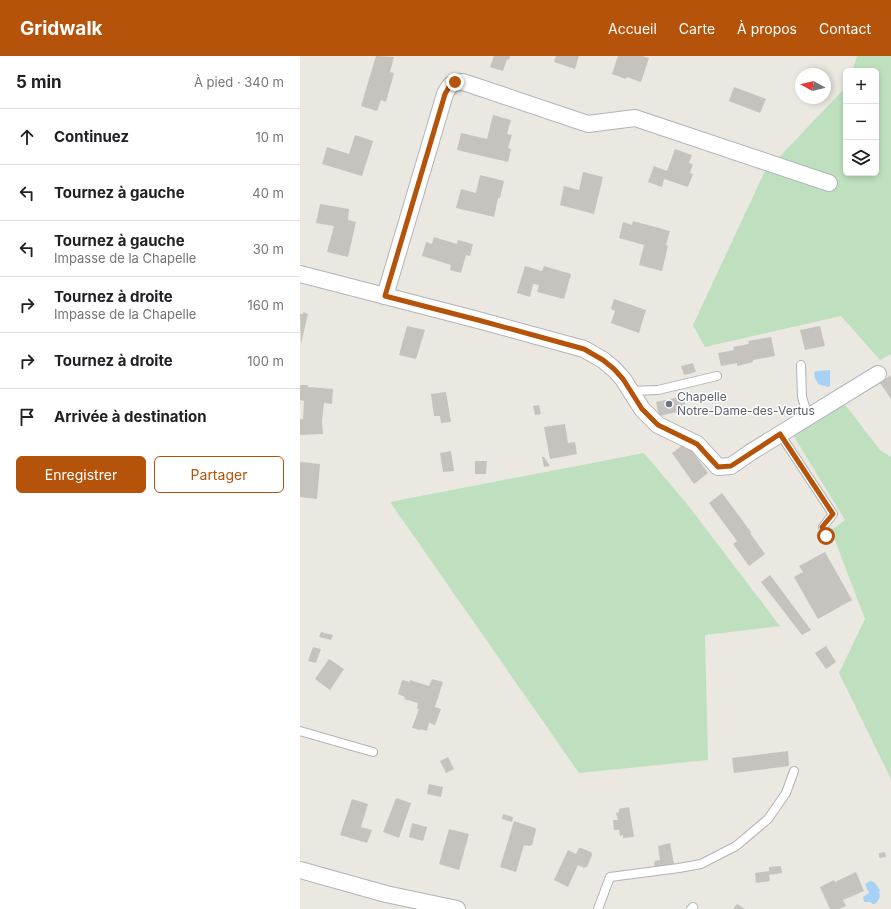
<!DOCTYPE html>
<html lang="fr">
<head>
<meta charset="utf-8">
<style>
	:root { --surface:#fff; --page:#f6f6f6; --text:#202124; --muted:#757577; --line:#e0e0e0; --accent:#b45309 }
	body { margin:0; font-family:Inter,sans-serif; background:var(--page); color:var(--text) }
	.controls { position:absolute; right:12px; top:12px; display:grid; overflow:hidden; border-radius:6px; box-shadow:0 2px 6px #0003 }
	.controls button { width:36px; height:36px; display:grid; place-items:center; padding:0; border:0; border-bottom:1px solid var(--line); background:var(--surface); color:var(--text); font:20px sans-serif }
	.compass { position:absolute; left:495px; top:12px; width:36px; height:36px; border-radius:50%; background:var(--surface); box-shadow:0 2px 6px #0003; rotate:278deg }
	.stop { position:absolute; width:12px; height:12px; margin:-9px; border:3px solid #b45309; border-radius:50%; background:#fff }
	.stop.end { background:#b45309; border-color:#fff; box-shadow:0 1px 4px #0008 }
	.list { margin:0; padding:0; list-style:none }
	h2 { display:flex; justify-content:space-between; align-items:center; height:52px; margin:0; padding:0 16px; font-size:17px }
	h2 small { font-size:13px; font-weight:400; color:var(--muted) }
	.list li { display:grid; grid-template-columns:26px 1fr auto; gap:12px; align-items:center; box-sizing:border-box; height:56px; padding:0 16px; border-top:1px solid var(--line) }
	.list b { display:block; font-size:15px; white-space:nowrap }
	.list p { margin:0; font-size:13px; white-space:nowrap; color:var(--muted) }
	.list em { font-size:13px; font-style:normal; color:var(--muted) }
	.actions { display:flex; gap:8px; padding:12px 16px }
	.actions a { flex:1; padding:9px 0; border:1px solid var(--accent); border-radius:6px; text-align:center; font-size:14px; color:var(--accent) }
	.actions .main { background:var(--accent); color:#fff }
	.icon { flex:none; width:22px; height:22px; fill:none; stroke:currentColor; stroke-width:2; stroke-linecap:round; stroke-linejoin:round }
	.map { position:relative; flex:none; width:591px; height:853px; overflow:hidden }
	header { display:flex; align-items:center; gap:24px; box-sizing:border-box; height:56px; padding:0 20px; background:var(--accent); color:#fff }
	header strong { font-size:19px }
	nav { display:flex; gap:22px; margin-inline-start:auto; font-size:14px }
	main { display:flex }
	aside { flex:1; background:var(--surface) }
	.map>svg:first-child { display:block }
	.green { fill:#bfe0bf }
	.water { fill:#a6d2f5 }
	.building { fill:#c6c3be }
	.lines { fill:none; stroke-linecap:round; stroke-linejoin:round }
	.lane-casing { stroke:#b1b3b7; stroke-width:10 }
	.street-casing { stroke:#b1b3b7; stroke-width:18 }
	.lane { stroke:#fff; stroke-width:8 }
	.street { stroke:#fff; stroke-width:16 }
	.route { stroke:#b45309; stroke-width:5 }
	.worship-dot { fill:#6b7280; stroke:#fff; stroke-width:1.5 }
	.labels { text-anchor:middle; stroke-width:3; stroke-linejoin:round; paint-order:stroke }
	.worship-label { font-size:12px; fill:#5b616d; stroke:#fff; text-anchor:start }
</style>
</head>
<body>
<header>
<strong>Gridwalk</strong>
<nav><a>Accueil</a><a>Carte</a><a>À propos</a><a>Contact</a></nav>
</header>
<main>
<aside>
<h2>5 min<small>À pied · 340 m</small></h2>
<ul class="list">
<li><svg class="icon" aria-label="ahead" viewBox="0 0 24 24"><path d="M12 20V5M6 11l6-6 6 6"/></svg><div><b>Continuez</b></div><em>10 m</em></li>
<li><svg class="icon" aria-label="left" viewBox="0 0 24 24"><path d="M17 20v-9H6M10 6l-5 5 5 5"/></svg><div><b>Tournez à gauche</b></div><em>40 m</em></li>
<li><svg class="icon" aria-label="left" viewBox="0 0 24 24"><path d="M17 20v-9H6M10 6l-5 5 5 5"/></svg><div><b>Tournez à gauche</b><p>Impasse de la Chapelle</p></div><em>30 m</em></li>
<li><svg class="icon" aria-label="right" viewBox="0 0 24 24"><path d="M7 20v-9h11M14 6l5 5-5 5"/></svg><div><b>Tournez à droite</b><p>Impasse de la Chapelle</p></div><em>160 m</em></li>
<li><svg class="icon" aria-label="right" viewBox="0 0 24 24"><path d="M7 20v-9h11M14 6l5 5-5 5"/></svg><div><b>Tournez à droite</b></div><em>100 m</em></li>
<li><svg class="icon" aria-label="arrive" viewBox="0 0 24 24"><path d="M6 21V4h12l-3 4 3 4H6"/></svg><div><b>Arrivée à destination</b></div></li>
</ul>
<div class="actions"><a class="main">Enregistrer</a><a>Partager</a></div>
</aside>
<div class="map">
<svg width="591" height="853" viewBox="0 0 591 853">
	<rect width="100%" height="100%" fill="#eae8e0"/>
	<g class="green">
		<path d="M557,0H591V298L580,304L541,260L405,291L393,269L464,117L545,32L546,29V117H576V15H552Z"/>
		<path d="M543,346L580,394L591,401V723L539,617L565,563L531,474L545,464L493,379Z"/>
		<path d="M344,397L387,448L480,570L405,579L408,704L279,717L90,446Z"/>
	</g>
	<g class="water">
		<path d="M530,314V330L528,331L518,328L515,322L514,316L517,315Z"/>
		<path d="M570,825L574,826L580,834L579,836C581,841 579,844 575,848H573L570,846H564L563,841L569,837L565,828Z"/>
	</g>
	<g class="building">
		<path d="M76,0L94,1L90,16L94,17L86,46L81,44L77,55L61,50Z"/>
		<path d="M194,0H210L209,4L207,3L203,15L190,11Z"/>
		<path d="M256,0H279L275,13L254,6Z"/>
		<path d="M318,0H342L349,2L341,26L327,21L326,23L312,18Z"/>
		<path d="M434,31L466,43L460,57L429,45Z"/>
		<path d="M193,59L211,64L207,78L212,79L208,92L211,93L208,106L157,94L161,77L187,83Z"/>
		<path d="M55,79L73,85L62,120L22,108L27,91L49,98Z"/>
		<path d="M375,93L392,99L389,107L393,108L390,117L393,118L388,131L364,123L362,131L348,126L354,110L367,115Z"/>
		<path d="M283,116L303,121L294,158L260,149L264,130L279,134Z"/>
		<path d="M180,119L204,125L200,142H198L194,161L156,152L161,133L176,137Z"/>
		<path d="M20,148L49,153L48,164L56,166L48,201L27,196L34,170L16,167Z"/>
		<path d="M333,165L370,175L366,189L368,190L362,215L339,209L344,189L319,182L323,166L332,169Z"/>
		<path d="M134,181L157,188L158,184L173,188L170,200L166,199L161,217L150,214L151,209L122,200L126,186L132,188Z"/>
		<path d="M225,210L242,215L244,210L271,218L264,243L237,236L239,229L233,228L230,241L217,237Z"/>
		<path d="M314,243L346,254L339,277L311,267L315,255L311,253Z"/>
		<path d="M3,256L8,258L1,288L0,258H3Z"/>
		<path d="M107,270L125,274L116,303L99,299Z"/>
		<path d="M520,270L525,290L505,294L500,274Z"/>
		<path d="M471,281L475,300L453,304V306L437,310V307L421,310L418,297L434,294L433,291L449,288L448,285Z"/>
		<path d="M393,307L396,316L384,319L381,310Z"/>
		<path d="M591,319V343L580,327Z"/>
		<path d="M0,329H8V331L33,333L32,348L24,347L22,365L23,378L0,379V363H3L4,345L0,344Z"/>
		<path d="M146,336L151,366L141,367L140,360H134L131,338Z"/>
		<path d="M379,341L380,345L384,344L386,350L382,351V355L359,360L356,346Z"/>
		<path d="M239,349L241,358L235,359L233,350Z"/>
		<path d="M265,368L268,387L275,386L277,398L250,403L244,371Z"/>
		<path d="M386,387L408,417L394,428L372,397Z"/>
		<path d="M151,395L154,415L143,416L140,397Z"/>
		<path d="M242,401H244L250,410L244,411Z"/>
		<path d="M175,405H187L186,418H175Z"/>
		<path d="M0,406L20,408L17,443L0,441Z"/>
		<path d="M422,437L451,476L450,477L465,498L449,510L433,488L437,485L409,447Z"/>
		<path d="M525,496L552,544L518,563L494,521L503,516L499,510Z"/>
		<path d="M470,519L511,574L502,579L461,526Z"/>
		<path d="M21,576L33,579L31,584L19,581Z"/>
		<path d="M526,590L536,606L526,613L515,597Z"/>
		<path d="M13,591L21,593L16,607L8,605Z"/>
		<path d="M29,603L44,613L30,634L15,623Z"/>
		<path d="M132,623L143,626L135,651L141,653L135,669L129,667L127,675L121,673L120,674L112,672L119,653H117L118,647L104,643L105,641L98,638L102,624L110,626V624L129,630Z"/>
		<path d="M488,695L489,710L434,717L432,702Z"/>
		<path d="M148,701L154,713L146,717L140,705Z"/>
		<path d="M129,728L143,731L141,741L127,738Z"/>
		<path d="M96,742L111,747L99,782L83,776Z"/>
		<path d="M52,743L68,748L61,771L72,774L67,787L40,779Z"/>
		<path d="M329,751L334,781L323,782V779L320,780L319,774H314L313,764H318L316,757L319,756V753Z"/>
		<path d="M203,758L213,761L212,766L202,763Z"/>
		<path d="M214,765L235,772L236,774L232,789L229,790L224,789L216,816L200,811Z"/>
		<path d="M112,767L127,771L123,785L109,781Z"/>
		<path d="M149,773L169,778L159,814L139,808Z"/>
		<path d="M370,787L374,808L355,811L354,807L355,806V805L360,804L358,790Z"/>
		<path d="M279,792H281L291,796L292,799L287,811L284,812L278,809L268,831L254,824L268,794L276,798Z"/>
		<path d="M585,796L586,801L579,802V797Z"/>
		<path d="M481,810L482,817L469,819L470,825L456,827L455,817L469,815V811Z"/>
		<path d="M556,816L564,835L543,844L546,850L539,853H530L520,831L534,824L535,826Z"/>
		<path d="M437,848L445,853H433Z"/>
	</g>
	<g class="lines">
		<defs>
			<g id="lane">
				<path d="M501,309L502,341L508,361"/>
				<path d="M331,335L358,334L417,320"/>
				<path d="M480,378L533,458L523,471L526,480"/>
				<path d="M0,675L73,696"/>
				<path d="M298,853L310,821L379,812L401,808L436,790L468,763L486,737L494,715"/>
				<path d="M391,853L393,851"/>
			</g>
			<g id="street">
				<path d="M0,218L178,264L284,293L303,304L314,313L323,323L342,353L358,369L397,388L418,411L431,410L451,396L578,318"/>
				<path d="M85,240L145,38C150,29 151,26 163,26L288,68L335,62L529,127"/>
				<path d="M0,814L86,838L157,853"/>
			</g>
		</defs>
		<use href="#lane" class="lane-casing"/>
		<use href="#street" class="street-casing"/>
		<use href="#lane" class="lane"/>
		<use href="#street" class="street"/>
	</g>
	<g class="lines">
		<path class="route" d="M155,26L149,31L145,38L85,240L178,264L284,293L303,304L314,313L323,323L342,353L358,369L397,388L418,411L431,410L480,378L533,458L522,471L526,480"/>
	</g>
	<circle class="worship-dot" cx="369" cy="348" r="4"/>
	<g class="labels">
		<g class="worship-label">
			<text x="377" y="345">Chapelle<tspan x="377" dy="14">Notre-Dame-des-Vertus</tspan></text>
		</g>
	</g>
</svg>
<div class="controls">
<button>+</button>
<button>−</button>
<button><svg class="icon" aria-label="layers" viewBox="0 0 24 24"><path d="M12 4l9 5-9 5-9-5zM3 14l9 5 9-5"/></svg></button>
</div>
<svg class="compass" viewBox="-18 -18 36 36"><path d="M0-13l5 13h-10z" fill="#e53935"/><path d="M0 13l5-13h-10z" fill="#757577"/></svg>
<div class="stop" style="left:526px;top:480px"></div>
<div class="stop end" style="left:155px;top:26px"></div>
</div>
</main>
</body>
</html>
